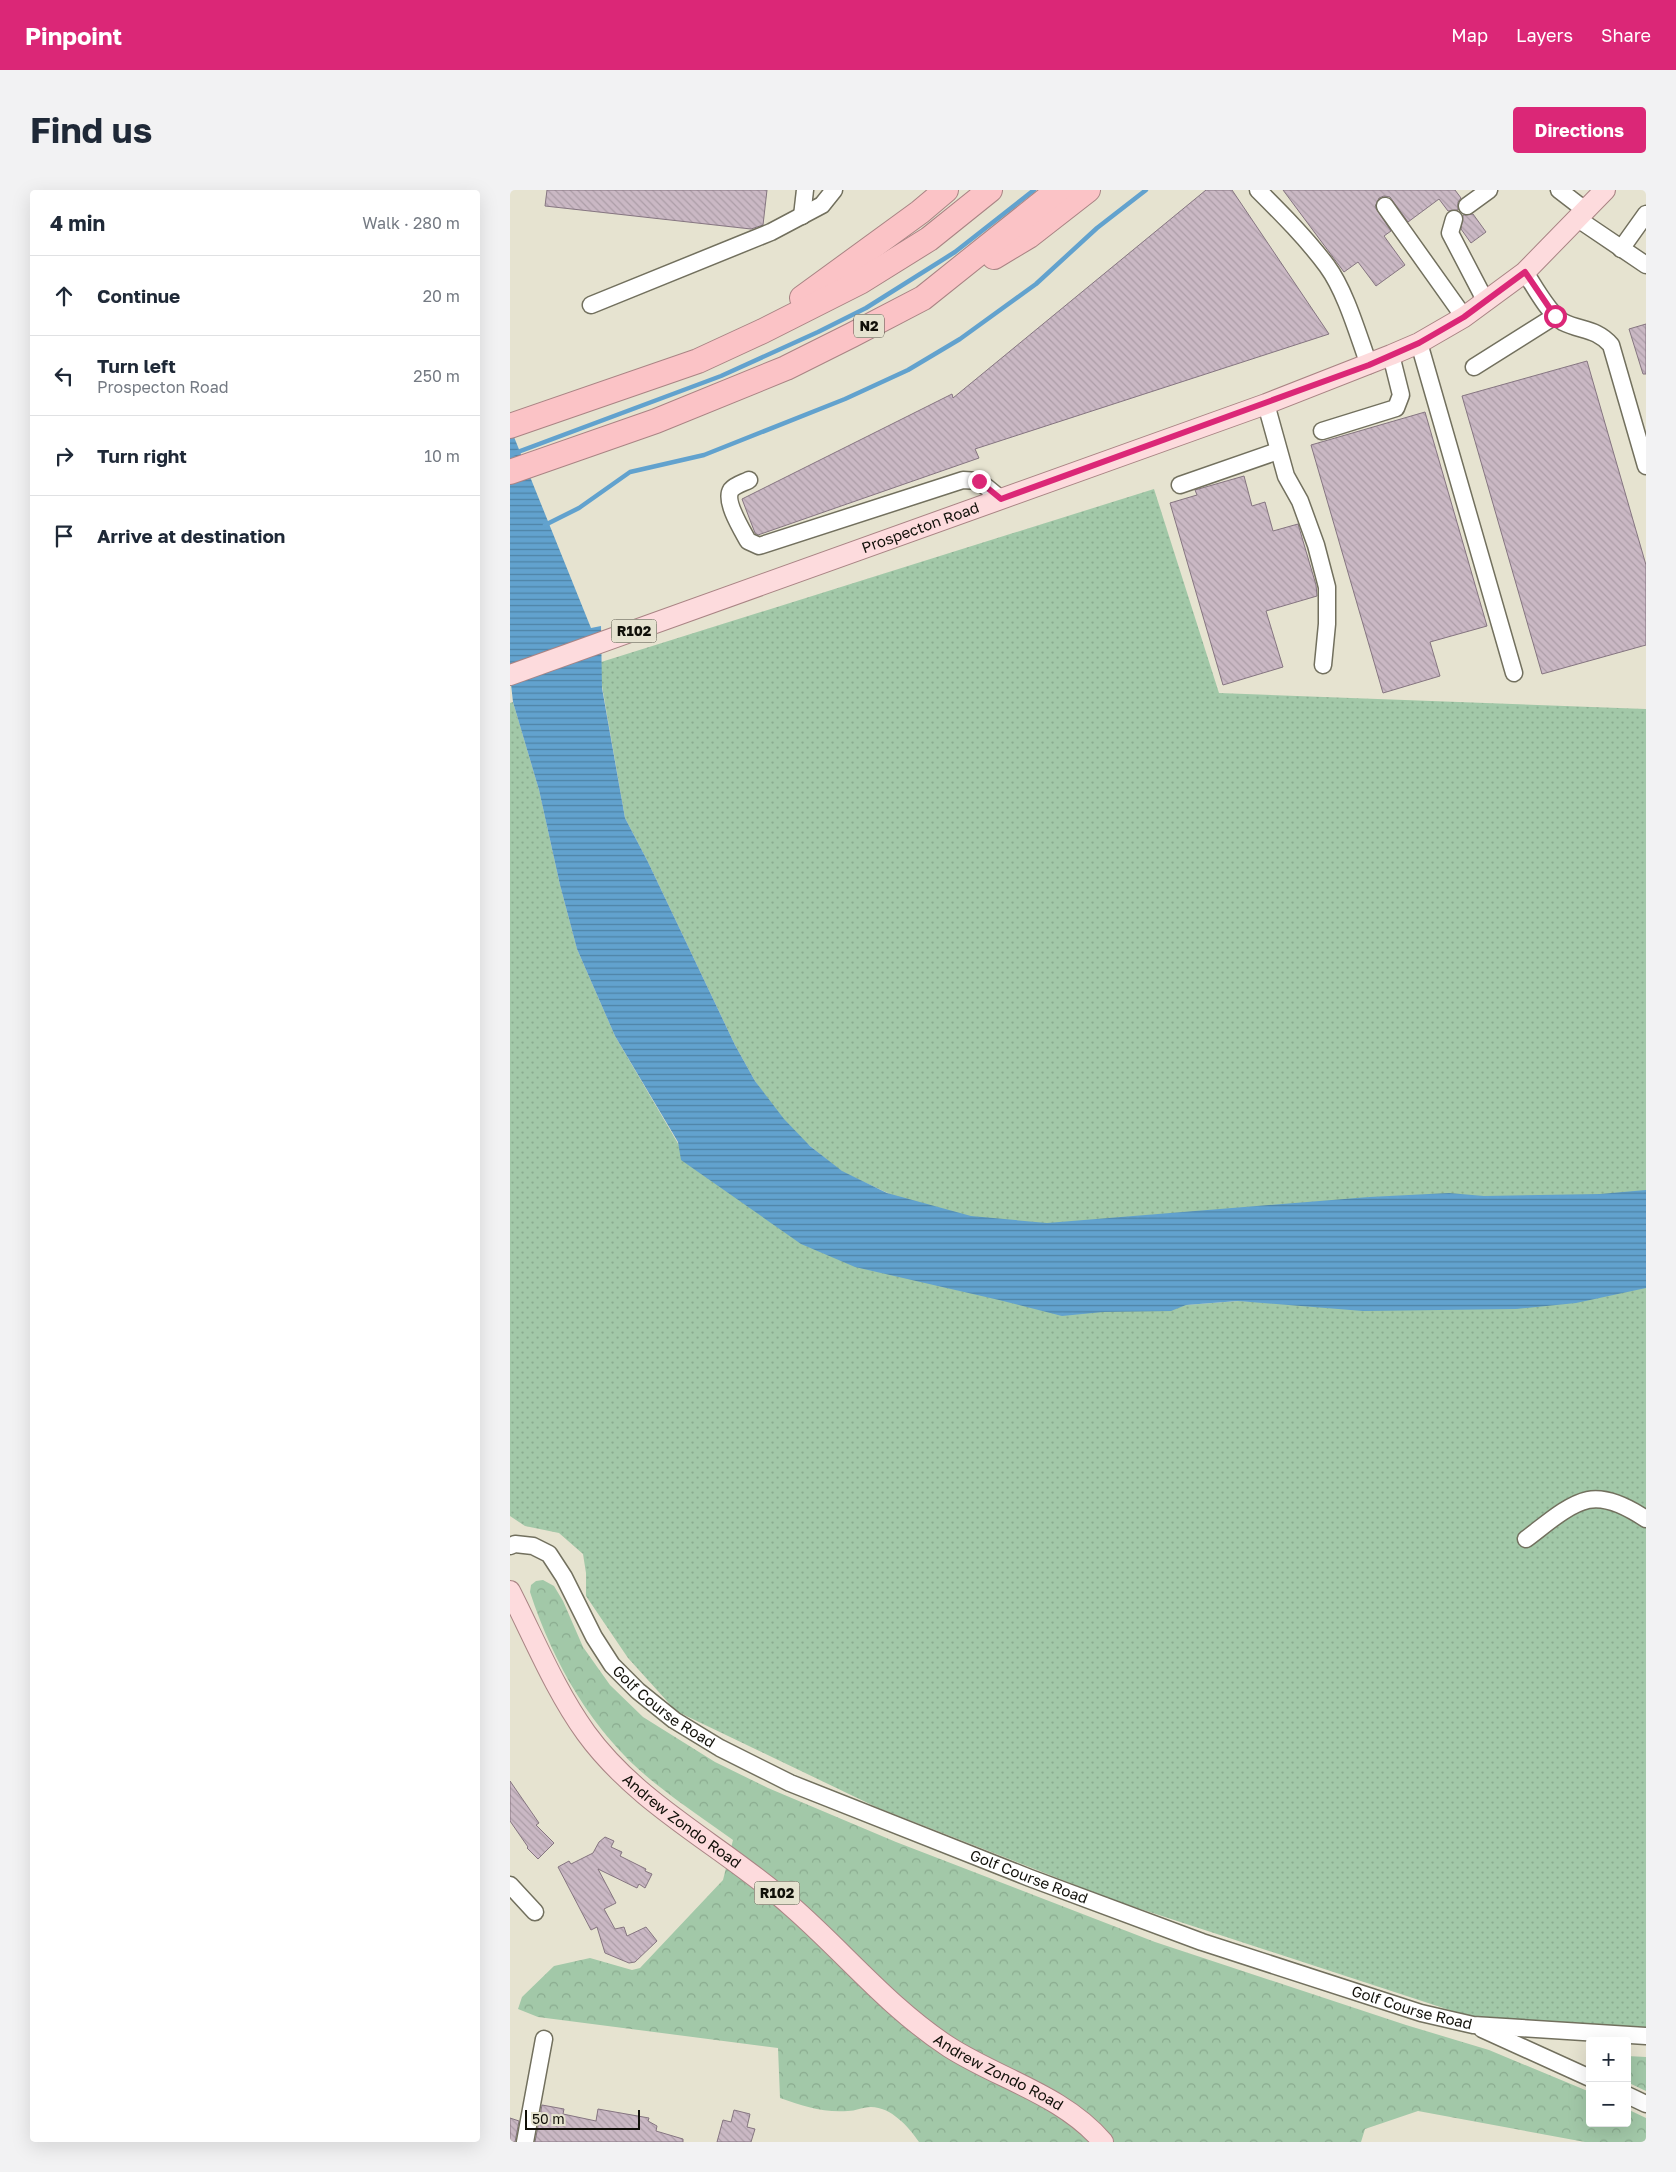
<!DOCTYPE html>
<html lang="en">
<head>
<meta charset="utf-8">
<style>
	:root { --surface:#fff; --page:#f2f2f3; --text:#1f2937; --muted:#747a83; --line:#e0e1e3; --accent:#db2777 }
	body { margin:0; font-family:"Golos Text",sans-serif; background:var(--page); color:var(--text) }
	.controls { position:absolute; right:15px; bottom:15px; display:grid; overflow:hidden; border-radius:5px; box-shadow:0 5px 20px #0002 }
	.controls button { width:45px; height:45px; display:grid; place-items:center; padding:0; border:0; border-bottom:1px solid var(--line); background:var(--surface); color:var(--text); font:25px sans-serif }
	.scale { position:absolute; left:15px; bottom:12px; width:115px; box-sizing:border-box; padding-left:5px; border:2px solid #111009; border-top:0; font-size:14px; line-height:18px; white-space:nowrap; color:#111009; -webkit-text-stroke:4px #e6e3d0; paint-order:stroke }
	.stop { position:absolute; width:15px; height:15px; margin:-11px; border:4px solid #db2777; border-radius:50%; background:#fff }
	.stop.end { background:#db2777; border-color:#fff; box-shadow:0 1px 5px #0008 }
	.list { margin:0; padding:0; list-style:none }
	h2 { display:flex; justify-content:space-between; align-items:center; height:65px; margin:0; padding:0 20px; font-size:21px }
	h2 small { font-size:16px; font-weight:400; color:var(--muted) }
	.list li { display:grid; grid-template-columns:32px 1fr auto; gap:15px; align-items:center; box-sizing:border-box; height:80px; padding:0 20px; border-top:1px solid var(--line) }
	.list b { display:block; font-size:19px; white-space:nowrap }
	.list p { margin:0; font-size:16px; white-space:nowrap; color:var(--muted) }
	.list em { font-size:16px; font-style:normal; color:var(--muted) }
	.icon { flex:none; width:28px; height:28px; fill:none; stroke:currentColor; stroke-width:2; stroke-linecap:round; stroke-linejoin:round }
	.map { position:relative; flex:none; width:1136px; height:1952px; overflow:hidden; border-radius:5px }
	header { display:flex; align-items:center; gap:30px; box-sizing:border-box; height:70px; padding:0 25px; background:var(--accent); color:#fff }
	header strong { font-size:24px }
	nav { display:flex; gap:28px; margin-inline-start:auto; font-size:18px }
	.intro { display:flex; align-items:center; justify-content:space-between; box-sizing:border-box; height:120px; padding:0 30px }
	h1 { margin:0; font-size:35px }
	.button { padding:12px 22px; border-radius:5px; background:var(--accent); color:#fff; font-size:18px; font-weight:700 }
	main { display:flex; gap:30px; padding:0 30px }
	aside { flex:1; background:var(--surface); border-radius:5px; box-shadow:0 5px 20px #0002 }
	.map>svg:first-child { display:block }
	.grass { fill:url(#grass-dots) }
	.forest { fill:url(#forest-crowns) }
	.water { fill:url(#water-rules) }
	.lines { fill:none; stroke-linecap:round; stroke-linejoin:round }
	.stream { stroke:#62a2ce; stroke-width:4.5 }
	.building { fill:url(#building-back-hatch); stroke:#857580 }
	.minor-casing { stroke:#72705e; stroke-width:19 }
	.major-casing { stroke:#a98484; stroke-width:22 }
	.highway-casing { stroke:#a98484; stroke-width:26 }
	.minor { stroke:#fff; stroke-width:16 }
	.major { stroke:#fddbdd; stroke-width:20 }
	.highway { stroke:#fbc3c6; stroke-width:24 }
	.route { stroke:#db2777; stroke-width:6 }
	.labels { text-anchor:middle; stroke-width:4.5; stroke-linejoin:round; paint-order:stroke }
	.shield { fill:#e6e3d0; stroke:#514f45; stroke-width:1 }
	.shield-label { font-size:14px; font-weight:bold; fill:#111009 }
	.street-label { font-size:15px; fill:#111009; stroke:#e6e3d0 }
</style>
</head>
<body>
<header>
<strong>Pinpoint</strong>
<nav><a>Map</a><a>Layers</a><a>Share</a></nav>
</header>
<div class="intro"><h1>Find us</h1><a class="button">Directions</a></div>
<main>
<aside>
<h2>4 min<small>Walk · 280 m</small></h2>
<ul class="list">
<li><svg class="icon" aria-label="ahead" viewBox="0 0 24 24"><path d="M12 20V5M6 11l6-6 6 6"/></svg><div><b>Continue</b></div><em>20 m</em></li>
<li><svg class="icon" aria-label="left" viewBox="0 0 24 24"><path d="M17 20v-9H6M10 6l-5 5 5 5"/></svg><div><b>Turn left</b><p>Prospecton Road</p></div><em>250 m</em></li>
<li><svg class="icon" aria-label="right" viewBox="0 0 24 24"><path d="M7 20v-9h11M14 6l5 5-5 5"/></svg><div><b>Turn right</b></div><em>10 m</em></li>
<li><svg class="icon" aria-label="arrive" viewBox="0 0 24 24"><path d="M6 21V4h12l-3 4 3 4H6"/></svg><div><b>Arrive at destination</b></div></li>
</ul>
</aside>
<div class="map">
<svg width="1136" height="1952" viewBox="0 0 1136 1952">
	<defs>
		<pattern id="grass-dots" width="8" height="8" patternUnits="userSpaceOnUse" patternTransform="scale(1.25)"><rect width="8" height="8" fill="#a2c8a8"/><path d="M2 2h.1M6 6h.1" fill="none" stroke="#8aab8f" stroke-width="1.8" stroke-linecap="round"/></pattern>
		<pattern id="forest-crowns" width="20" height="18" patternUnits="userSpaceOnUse" patternTransform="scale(1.25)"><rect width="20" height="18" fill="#a2c8a8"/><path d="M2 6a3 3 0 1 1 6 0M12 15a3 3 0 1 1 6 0" fill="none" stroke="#8aab8f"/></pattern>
		<pattern id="water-rules" width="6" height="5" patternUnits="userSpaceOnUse" patternTransform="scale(1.25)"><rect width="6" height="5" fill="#62a2ce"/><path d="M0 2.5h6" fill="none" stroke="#4f83a5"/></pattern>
		<pattern id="building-back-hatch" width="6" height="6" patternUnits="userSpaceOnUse" patternTransform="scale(1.25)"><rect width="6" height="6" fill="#cab8c4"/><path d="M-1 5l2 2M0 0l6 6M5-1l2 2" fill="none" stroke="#ac9da7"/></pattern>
	</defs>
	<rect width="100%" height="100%" fill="#e6e3d0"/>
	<g class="grass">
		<path d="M644,299L709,503L1136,519V1009L707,1032L488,1036L408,1017L332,982L277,937L245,891L225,855L138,672L115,628L88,473Z"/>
		<path d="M3,512L29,600L50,695L67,759L105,846L173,962L636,1118L729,1111L813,1115L1136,1092V1837L970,1830L606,1711L366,1617L166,1521L118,1468L76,1406V1383L73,1364L49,1343L15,1336L0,1326V513Z"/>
	</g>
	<g class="forest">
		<path d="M33,1390L44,1396L53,1411L73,1457L100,1495L133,1527L205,1572L258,1598L386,1652L645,1752L896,1835L979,1860L1080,1902V1933H1117V1919L1136,1928V1952H1075L908,1921L855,1939L851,1952H409C399,1937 381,1917 361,1917C353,1917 345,1921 338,1921C314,1923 292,1916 270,1908L268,1858L28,1827L8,1819L12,1807L44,1776L80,1768L122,1780L130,1778L213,1690L223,1650C198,1632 171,1614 146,1594C85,1546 44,1476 20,1402L21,1395L26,1391Z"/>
		<path d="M1117,1866L1136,1867V1901L1117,1892Z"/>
	</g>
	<path class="water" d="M0,237L81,438L91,436L92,498L115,628L138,672L225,855L245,891L274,929L300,956L332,981L377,1003L461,1026L537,1033L859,1007L939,1003L974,1006L1090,1004L1136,1000V1098L1066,1113L1006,1119L853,1121L728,1111L676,1115L661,1121L593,1122L552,1126L489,1110L345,1077L291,1054L171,970L168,952L105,846L67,759L50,695L29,600L3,512L0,485Z"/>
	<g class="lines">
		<g class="stream">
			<path d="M0,265L211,186L308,142L356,118L445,62L524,0"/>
			<path d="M35,335L69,318L120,282L194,265L335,209L398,180L450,149L526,94L587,38L636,0"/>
		</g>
	</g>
	<g class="building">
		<path d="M37,0H257L253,35L241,39L35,16Z"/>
		<path d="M696,0H722L819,144L465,259L469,268L248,345L245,343L232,309L442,204L443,208Z"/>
		<path d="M773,0H945L951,8L948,12V20L938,21L929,9L898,32L880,7L874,6L869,8L865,17L881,41L874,46L895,75L866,96L848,72L834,82Z"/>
		<path d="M963,24L976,42L961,53L951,39L953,25Z"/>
		<path d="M1136,134V184H1133L1119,139Z"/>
		<path d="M1077,171L1136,375V455L1032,484L952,206Z"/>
		<path d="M915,222L977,436L920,452L930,486L873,503L801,255Z"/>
		<path d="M734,286L742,316L755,312L763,341L788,334L806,395L807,406L756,421L773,477L713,495L660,313L687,305L685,300Z"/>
		<path d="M0,1591L29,1633L26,1635L44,1653L28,1669L17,1658L18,1657L0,1631Z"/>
		<path d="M95,1647L104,1651L101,1657L112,1662L110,1666L136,1679L135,1681L142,1684L135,1698L129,1694L127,1698L88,1679L106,1713L94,1719L105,1739L114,1737L117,1746L136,1737L147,1751L125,1772L119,1773L95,1763L87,1737L81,1740L48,1677L59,1671L61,1674L83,1663L89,1652Z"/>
		<path d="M32,1915L54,1919L53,1924L86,1931L88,1919L139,1928L138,1931L147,1936L146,1941L173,1949V1952H25Z"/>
		<path d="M224,1920L240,1924L237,1937L245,1939L241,1952H207L213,1930L221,1932Z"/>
		<path d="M0,1928L9,1931L5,1952H0Z"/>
	</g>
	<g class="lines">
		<defs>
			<g id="minor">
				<path d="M748,0C772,24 797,49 817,76C836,102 848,145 859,175"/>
				<path d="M1049,0L1075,20"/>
				<path d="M875,16L954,127"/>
				<path d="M957,16L979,0"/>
				<path d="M292,26L295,0"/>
				<path d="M944,29L940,43L976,112"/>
				<path d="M1068,29L1136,75"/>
				<path d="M1111,59L1136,24"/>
				<path d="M1015,82C1024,96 1039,124 1053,132C1071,141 1086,138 1101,155L1136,276"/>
				<path d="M81,115L261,42L312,15L324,0"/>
				<path d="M909,153L1004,483"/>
				<path d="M964,177L1045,126"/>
				<path d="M756,214L776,286L790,311L806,355L817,397V434L813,475"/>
				<path d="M812,241L886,218L891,205L881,165"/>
				<path d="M239,290C233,293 225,295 221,300C214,311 232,340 238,351L249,356L453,290L469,291L491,309"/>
				<path d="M670,295L768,261"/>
				<path d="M1016,1349C1034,1336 1056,1315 1078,1310C1097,1306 1121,1319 1136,1329"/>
				<path id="s1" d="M0,1356L5,1354L23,1356L39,1364L54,1387L84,1447L102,1475L128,1501L164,1530L210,1558L280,1593L520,1688L692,1752L911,1823L963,1835L1136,1846"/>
				<path d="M0,1695L25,1722"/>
				<path d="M972,1839L1080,1888"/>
				<path d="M1117,1905L1136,1914"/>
				<path d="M15,1952L34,1849"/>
			</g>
			<g id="major">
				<path id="s2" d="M0,485L756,214L881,165L909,153L954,127L1015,82L1095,0"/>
				<path id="s3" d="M0,1401C24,1448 45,1500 76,1543C129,1616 215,1657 281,1716C334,1762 379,1818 439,1857C489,1889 553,1905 593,1952"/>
			</g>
			<g id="highway">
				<path d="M484,67L519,46L578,0"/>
				<path d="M292,108L410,22L436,0"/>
				<path d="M0,236L188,171L253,141L350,92L419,49L480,0"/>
				<path d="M0,282L146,231L276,178L342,145L413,108L548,0"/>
			</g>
		</defs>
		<use href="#minor" class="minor-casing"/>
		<use href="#major" class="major-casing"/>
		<use href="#highway" class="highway-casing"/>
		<use href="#minor" class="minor"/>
		<use href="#major" class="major"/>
		<use href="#highway" class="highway"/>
	</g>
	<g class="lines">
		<path class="route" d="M469,291L491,309L859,175L909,153L954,127L1015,82L1045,126"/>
	</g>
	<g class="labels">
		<g class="shield">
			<rect x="344" y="124.5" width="30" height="23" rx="4"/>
			<rect x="101.5" y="429.5" width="45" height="23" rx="4"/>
			<rect x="244.5" y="1691.5" width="45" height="23" rx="4"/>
		</g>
		<g class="shield-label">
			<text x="359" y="141">N2</text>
			<text x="124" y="446">R102</text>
			<text x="267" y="1708">R102</text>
		</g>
		<g class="street-label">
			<text dy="5" stroke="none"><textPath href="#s2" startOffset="436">Prospecton Road</textPath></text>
			<text dy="5" stroke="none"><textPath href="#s1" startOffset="236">Golf Course Road</textPath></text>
			<text dy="5" stroke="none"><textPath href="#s3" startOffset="292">Andrew Zondo Road</textPath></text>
			<text dy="5" stroke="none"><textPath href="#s1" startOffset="641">Golf Course Road</textPath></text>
			<text dy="5" stroke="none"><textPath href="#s1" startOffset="1046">Golf Course Road</textPath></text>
			<text dy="5" stroke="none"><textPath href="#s3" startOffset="698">Andrew Zondo Road</textPath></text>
		</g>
	</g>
</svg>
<div class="controls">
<button>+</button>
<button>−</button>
</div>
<div class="scale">50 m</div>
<div class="stop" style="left:1045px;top:126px"></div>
<div class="stop end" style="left:469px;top:291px"></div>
</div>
</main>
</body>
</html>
